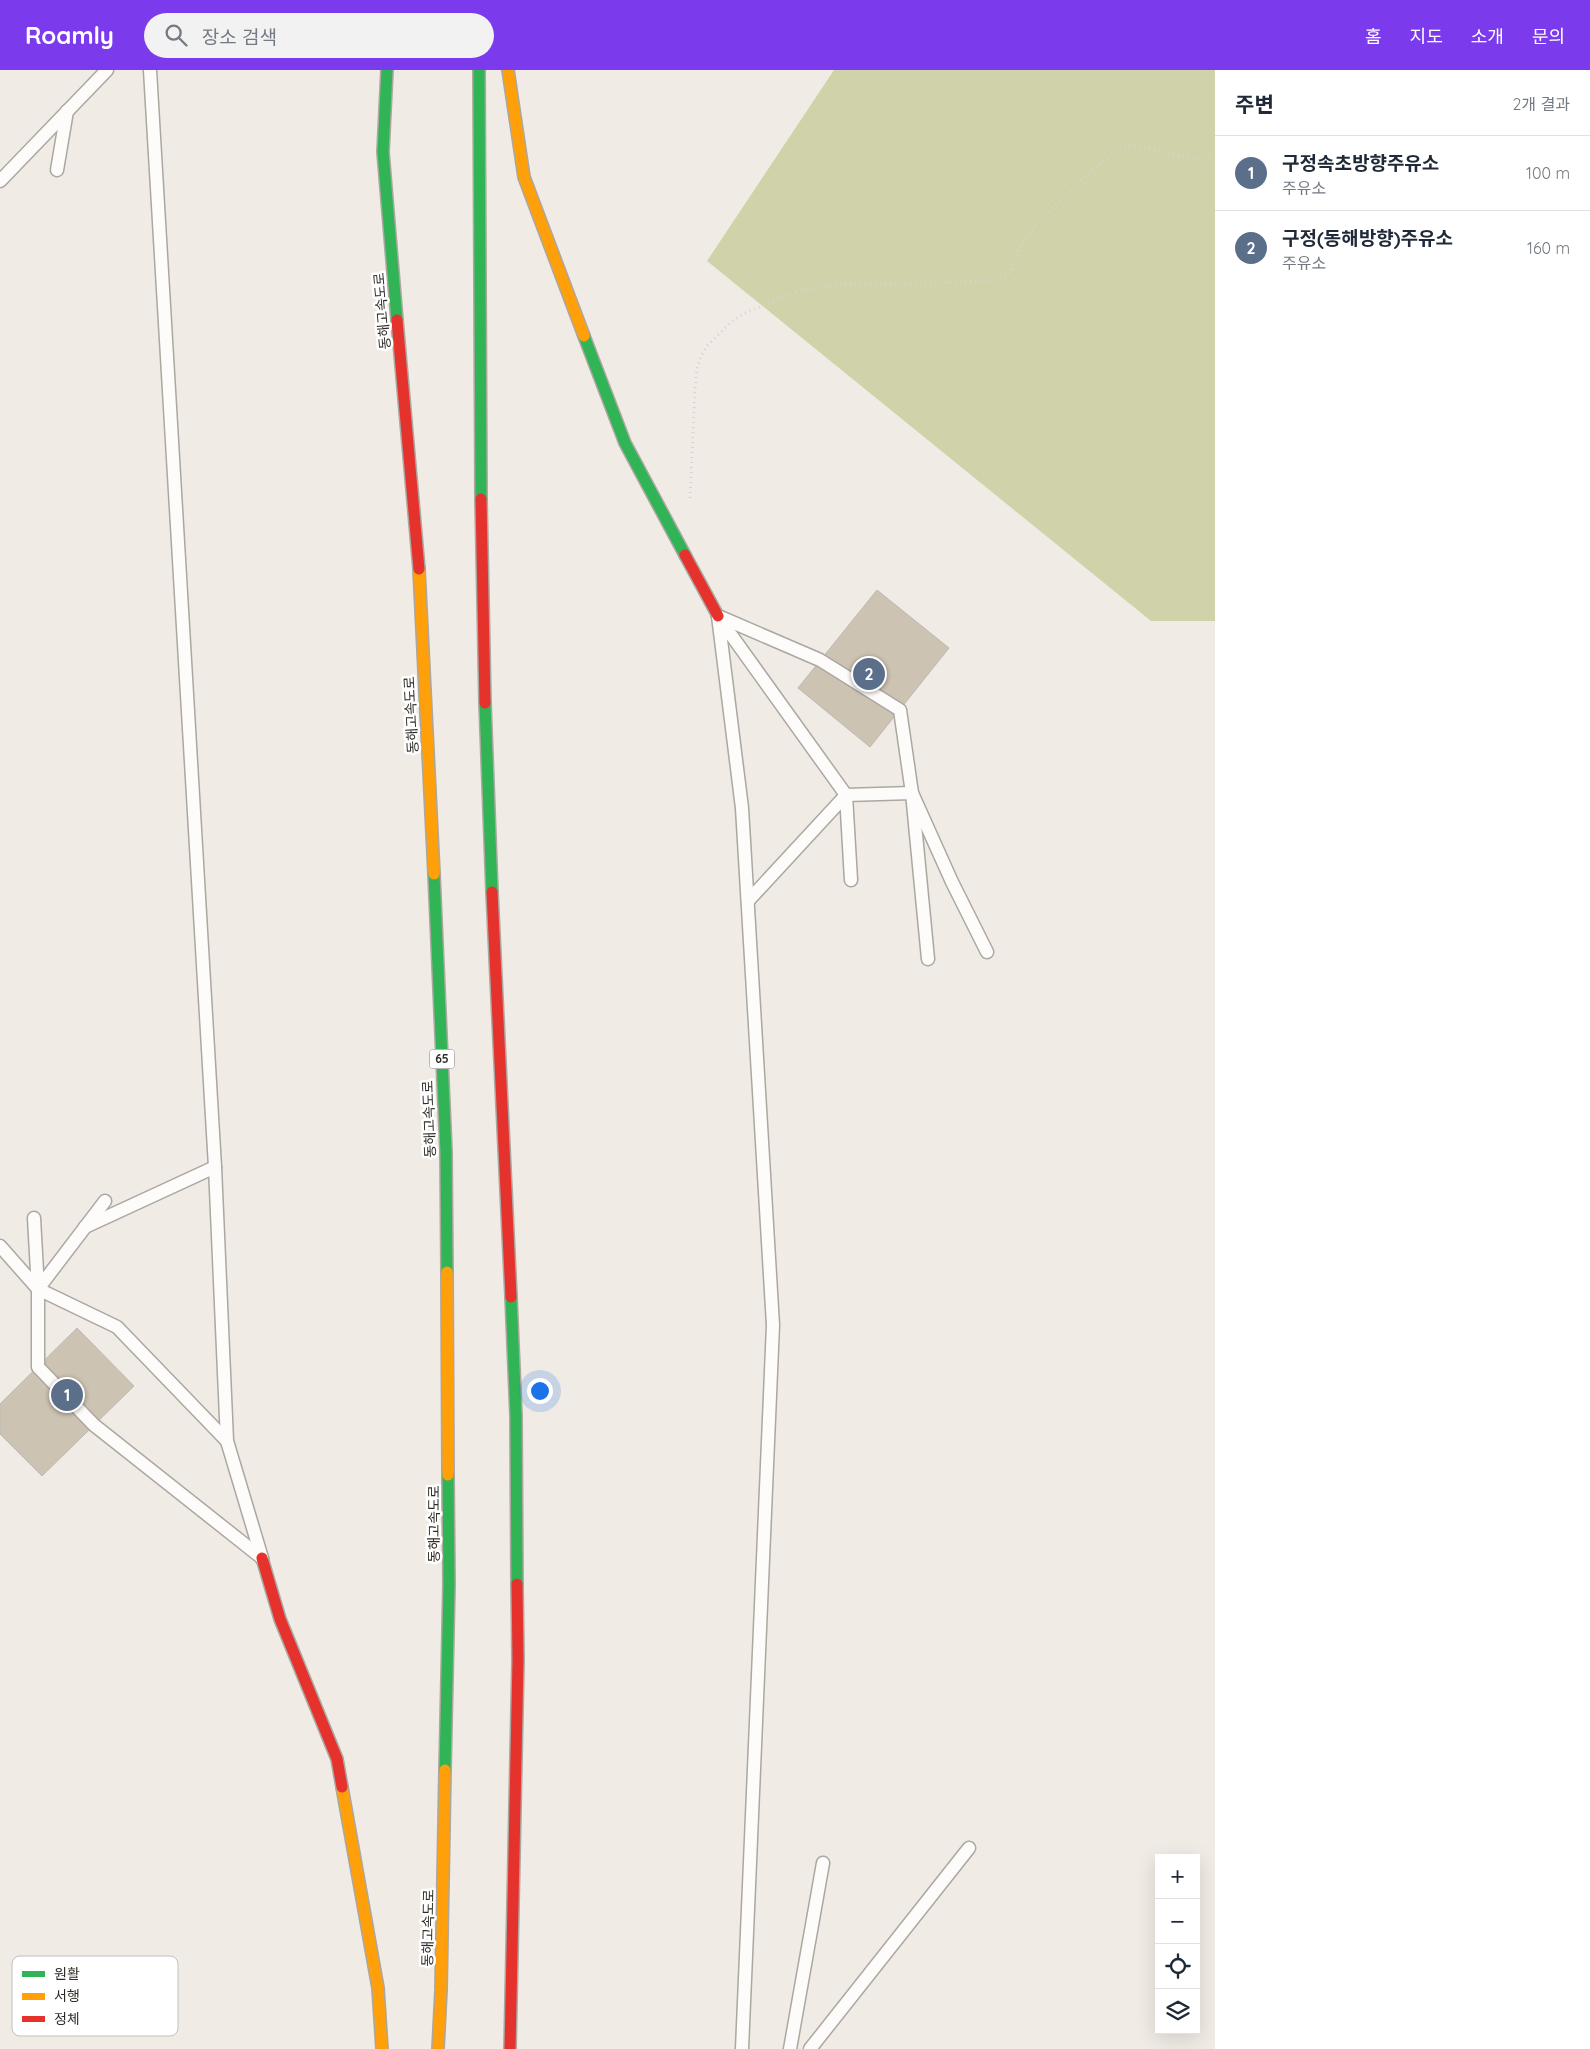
<!DOCTYPE html>
<html lang="ko">
<head>
<meta charset="utf-8">
<style>
	:root { --surface:#fff; --page:#f2f2f3; --text:#1f2937; --muted:#747a83; --line:#e0e1e3; --accent:#7c3aed }
	body { margin:0; font-family:Quicksand,"Noto Sans KR",sans-serif; background:var(--page); color:var(--text) }
	.controls { position:absolute; right:15px; bottom:15px; display:grid; overflow:hidden; border-radius:0px; box-shadow:0 5px 20px #0002 }
	.controls button { width:45px; height:45px; display:grid; place-items:center; padding:0; border:0; border-bottom:1px solid var(--line); background:var(--surface); color:var(--text); font:25px sans-serif }
	.you { position:absolute; left:539px; top:1320px; width:18px; height:18px; margin:-12px; border:4px solid #fff; border-radius:50%; background:#1a73e8; box-shadow:0 0 0 8px #1a73e833 }
	.badge { display:grid; place-items:center; width:32px; height:32px; border-radius:50%; background:var(--accent); color:#fff; font-size:16px; font-weight:700 }
	.pin { position:absolute; translate:-50% -50%; border:2px solid #fff; box-shadow:0 1px 5px #0006 }
	.list { margin:0; padding:0; list-style:none }
	h2 { display:flex; justify-content:space-between; align-items:center; height:65px; margin:0; padding:0 20px; font-size:21px }
	h2 small { font-size:16px; font-weight:400; color:var(--muted) }
	.list li { display:grid; grid-template-columns:32px 1fr auto; gap:15px; align-items:center; box-sizing:border-box; height:75px; padding:0 20px; border-top:1px solid var(--line) }
	.list b { display:block; font-size:19px; white-space:nowrap }
	.list p { margin:0; font-size:16px; white-space:nowrap; color:var(--muted) }
	.list em { font-size:16px; font-style:normal; color:var(--muted) }
	.icon { flex:none; width:28px; height:28px; fill:none; stroke:currentColor; stroke-width:2; stroke-linecap:round; stroke-linejoin:round }
	.map { position:relative; flex:none; width:1215px; height:1979px; overflow:hidden }
	header { display:flex; align-items:center; gap:30px; box-sizing:border-box; height:70px; padding:0 25px; background:var(--accent); color:#fff }
	header strong { font-size:24px }
	nav { display:flex; gap:28px; margin-inline-start:auto; font-size:18px }
	.search { width:350px; height:45px; background:var(--page); display:flex; align-items:center; gap:12px; box-sizing:border-box; padding:0 18px; border-radius:28px; color:var(--muted); font-size:19px }
	main { display:flex }
	aside { flex:1; background:var(--surface) }
	.map>svg:first-child { display:block }
	.forest { fill:#d0d3a9 }
	.building { fill:#cdc3b3; stroke:#bdbab4 }
	.lines { fill:none; stroke-linecap:round; stroke-linejoin:round }
	.lane-casing { stroke:#aba7a1; stroke-width:15 }
	.fast-casing { stroke:#aba7a1; stroke-width:14 }
	.slow-casing { stroke:#aba7a1; stroke-width:14 }
	.jam-casing { stroke:#aba7a1; stroke-width:14 }
	.path { stroke:#d5d3d1; stroke-width:3; stroke-dasharray:1 4; stroke-linecap:butt }
	.lane { stroke:#fdfcfb; stroke-width:12 }
	.fast { stroke:#30b455; stroke-width:11 }
	.slow { stroke:#ff9f0a; stroke-width:11 }
	.jam { stroke:#e5322d; stroke-width:11 }
	.labels { text-anchor:middle; stroke-width:5; stroke-linejoin:round; paint-order:stroke }
	.shield { fill:#fff; stroke:#6d6b68; stroke-width:1 }
	.shield-label { font-size:12px; font-weight:bold; fill:#2f2c27 }
	.street-label { font-size:14px; fill:#2f2c27; stroke:#fff }
	.key { fill:#fff; stroke:#c1c0be; stroke-width:1 }
	.key-label { font-size:14px; fill:#2f2c27 }
</style>
</head>
<body>
<header>
<strong>Roamly</strong>
<div class="search"><svg class="icon" aria-label="search" viewBox="0 0 24 24"><circle cx="10" cy="10" r="6"/><path d="M15 15l6 6"/></svg>장소 검색</div>
<nav><a>홈</a><a>지도</a><a>소개</a><a>문의</a></nav>
</header>
<main>
<div class="map">
<svg width="1215" height="1979" viewBox="0 0 1215 1979">
	<rect width="100%" height="100%" fill="#f0ebe4"/>
	<path class="forest" d="M834,0H1215V551H1151L707,191Z"/>
	<g class="building">
		<path d="M877,520L949,578L870,677L798,618Z"/>
		<path d="M77,1258L134,1316L42,1406L0,1364V1334Z"/>
	</g>
	<g class="lines">
		<defs>
			<g id="lane">
				<path d="M150,0L215,1097L227,1371L262,1488"/>
				<path d="M57,100L67,41"/>
				<path d="M0,111L107,0"/>
				<path d="M718,546L742,738L773,1255L742,1979"/>
				<path d="M718,546L820,590L900,640L912,723L928,889"/>
				<path d="M719,548L846,725L851,810"/>
				<path d="M748,831L846,725L912,723L952,812L987,882"/>
				<path d="M34,1148L38,1219L117,1257L227,1371"/>
				<path d="M85,1157L215,1097"/>
				<path d="M0,1176L38,1219V1297L94,1355L262,1488"/>
				<path d="M38,1219L105,1131"/>
				<path d="M790,1979L823,1793"/>
				<path d="M810,1979L969,1778"/>
			</g>
			<g id="fast">
				<path d="M387,0L383,82L397,250"/>
				<path d="M479,0L481,429"/>
				<path d="M584,266L625,373L685,485"/>
				<path d="M485,633L492,822"/>
				<path d="M434,804L446,1081L447,1202"/>
				<path d="M511,1227L516,1346L517,1514"/>
				<path d="M445,1700L449,1514L448,1405"/>
			</g>
			<g id="slow">
				<path d="M508,0L524,107L584,266"/>
				<path d="M419,499L434,804"/>
				<path d="M447,1202L448,1405"/>
				<path d="M342,1717L378,1918L382,1979"/>
				<path d="M438,1979L441,1920L445,1700"/>
			</g>
			<g id="jam">
				<path d="M397,250L419,499"/>
				<path d="M481,429L485,633"/>
				<path d="M685,485L718,546"/>
				<path d="M492,822L511,1227"/>
				<path d="M262,1488L280,1549L337,1689L342,1717"/>
				<path d="M510,1979L518,1590L517,1514"/>
			</g>
		</defs>
		<use href="#lane" class="lane-casing"/>
		<use href="#fast" class="fast-casing"/>
		<use href="#slow" class="slow-casing"/>
		<use href="#jam" class="jam-casing"/>
		<path class="path" d="M690,428L695,319L697,298L701,286L708,275L730,253L745,243L796,222L815,218L850,214L977,212L1001,208L1010,203L1021,174L1036,154L1086,105L1118,80L1130,76H1142L1192,89L1215,90"/>
		<use href="#lane" class="lane"/>
		<use href="#fast" class="fast"/>
		<use href="#slow" class="slow"/>
		<use href="#jam" class="jam"/>
	</g>
	<g class="labels">
		<rect class="shield" x="429.5" y="979.5" width="25" height="19" rx="4"/>
		<g class="shield-label">
			<text x="442" y="993">65</text>
		</g>
		<g class="street-label">
			<text transform="translate(382 241) rotate(-95)" y="5">동해고속도로</text>
			<text transform="translate(411 645) rotate(-93)" y="5">동해고속도로</text>
			<text transform="translate(429 1049) rotate(-92)" y="5">동해고속도로</text>
			<text transform="translate(434 1454) rotate(-90)" y="5">동해고속도로</text>
			<text transform="translate(428 1858) rotate(-89)" y="5">동해고속도로</text>
		</g>
	</g>
	<rect x="12" y="1886" width="166" height="80" rx="8" class="key"/>
	<rect x="22" y="1901" width="23" height="6" fill="#30b455"/>
	<rect x="22" y="1923" width="23" height="7" fill="#ff9f0a"/>
	<rect x="22" y="1946" width="23" height="6" fill="#e5322d"/>
	<g class="key-label">
		<text x="54" y="1909">원활</text>
		<text x="54" y="1931">서행</text>
		<text x="54" y="1954">정체</text>
	</g>
</svg>
<div class="controls">
<button>+</button>
<button>−</button>
<button><svg class="icon" aria-label="locate" viewBox="0 0 24 24"><circle cx="12" cy="12" r="6"/><path d="M12 2v4M12 18v4M2 12h4M18 12h4"/></svg></button>
<button><svg class="icon" aria-label="layers" viewBox="0 0 24 24"><path d="M12 4l9 5-9 5-9-5zM3 14l9 5 9-5"/></svg></button>
</div>
<div class="you"></div>
<div class="pin badge" style="left:67px;top:1325px;background:#5c6f8a">1</div>
<div class="pin badge" style="left:869px;top:604px;background:#5c6f8a">2</div>
</div>
<aside>
<h2>주변<small>2개 결과</small></h2>
<ul class="list">
<li><span class="badge" style="background:#5c6f8a">1</span><div><b>구정속초방향주유소</b><p>주유소</p></div><em>100 m</em></li>
<li><span class="badge" style="background:#5c6f8a">2</span><div><b>구정(동해방향)주유소</b><p>주유소</p></div><em>160 m</em></li>
</ul>
</aside>
</main>
</body>
</html>
